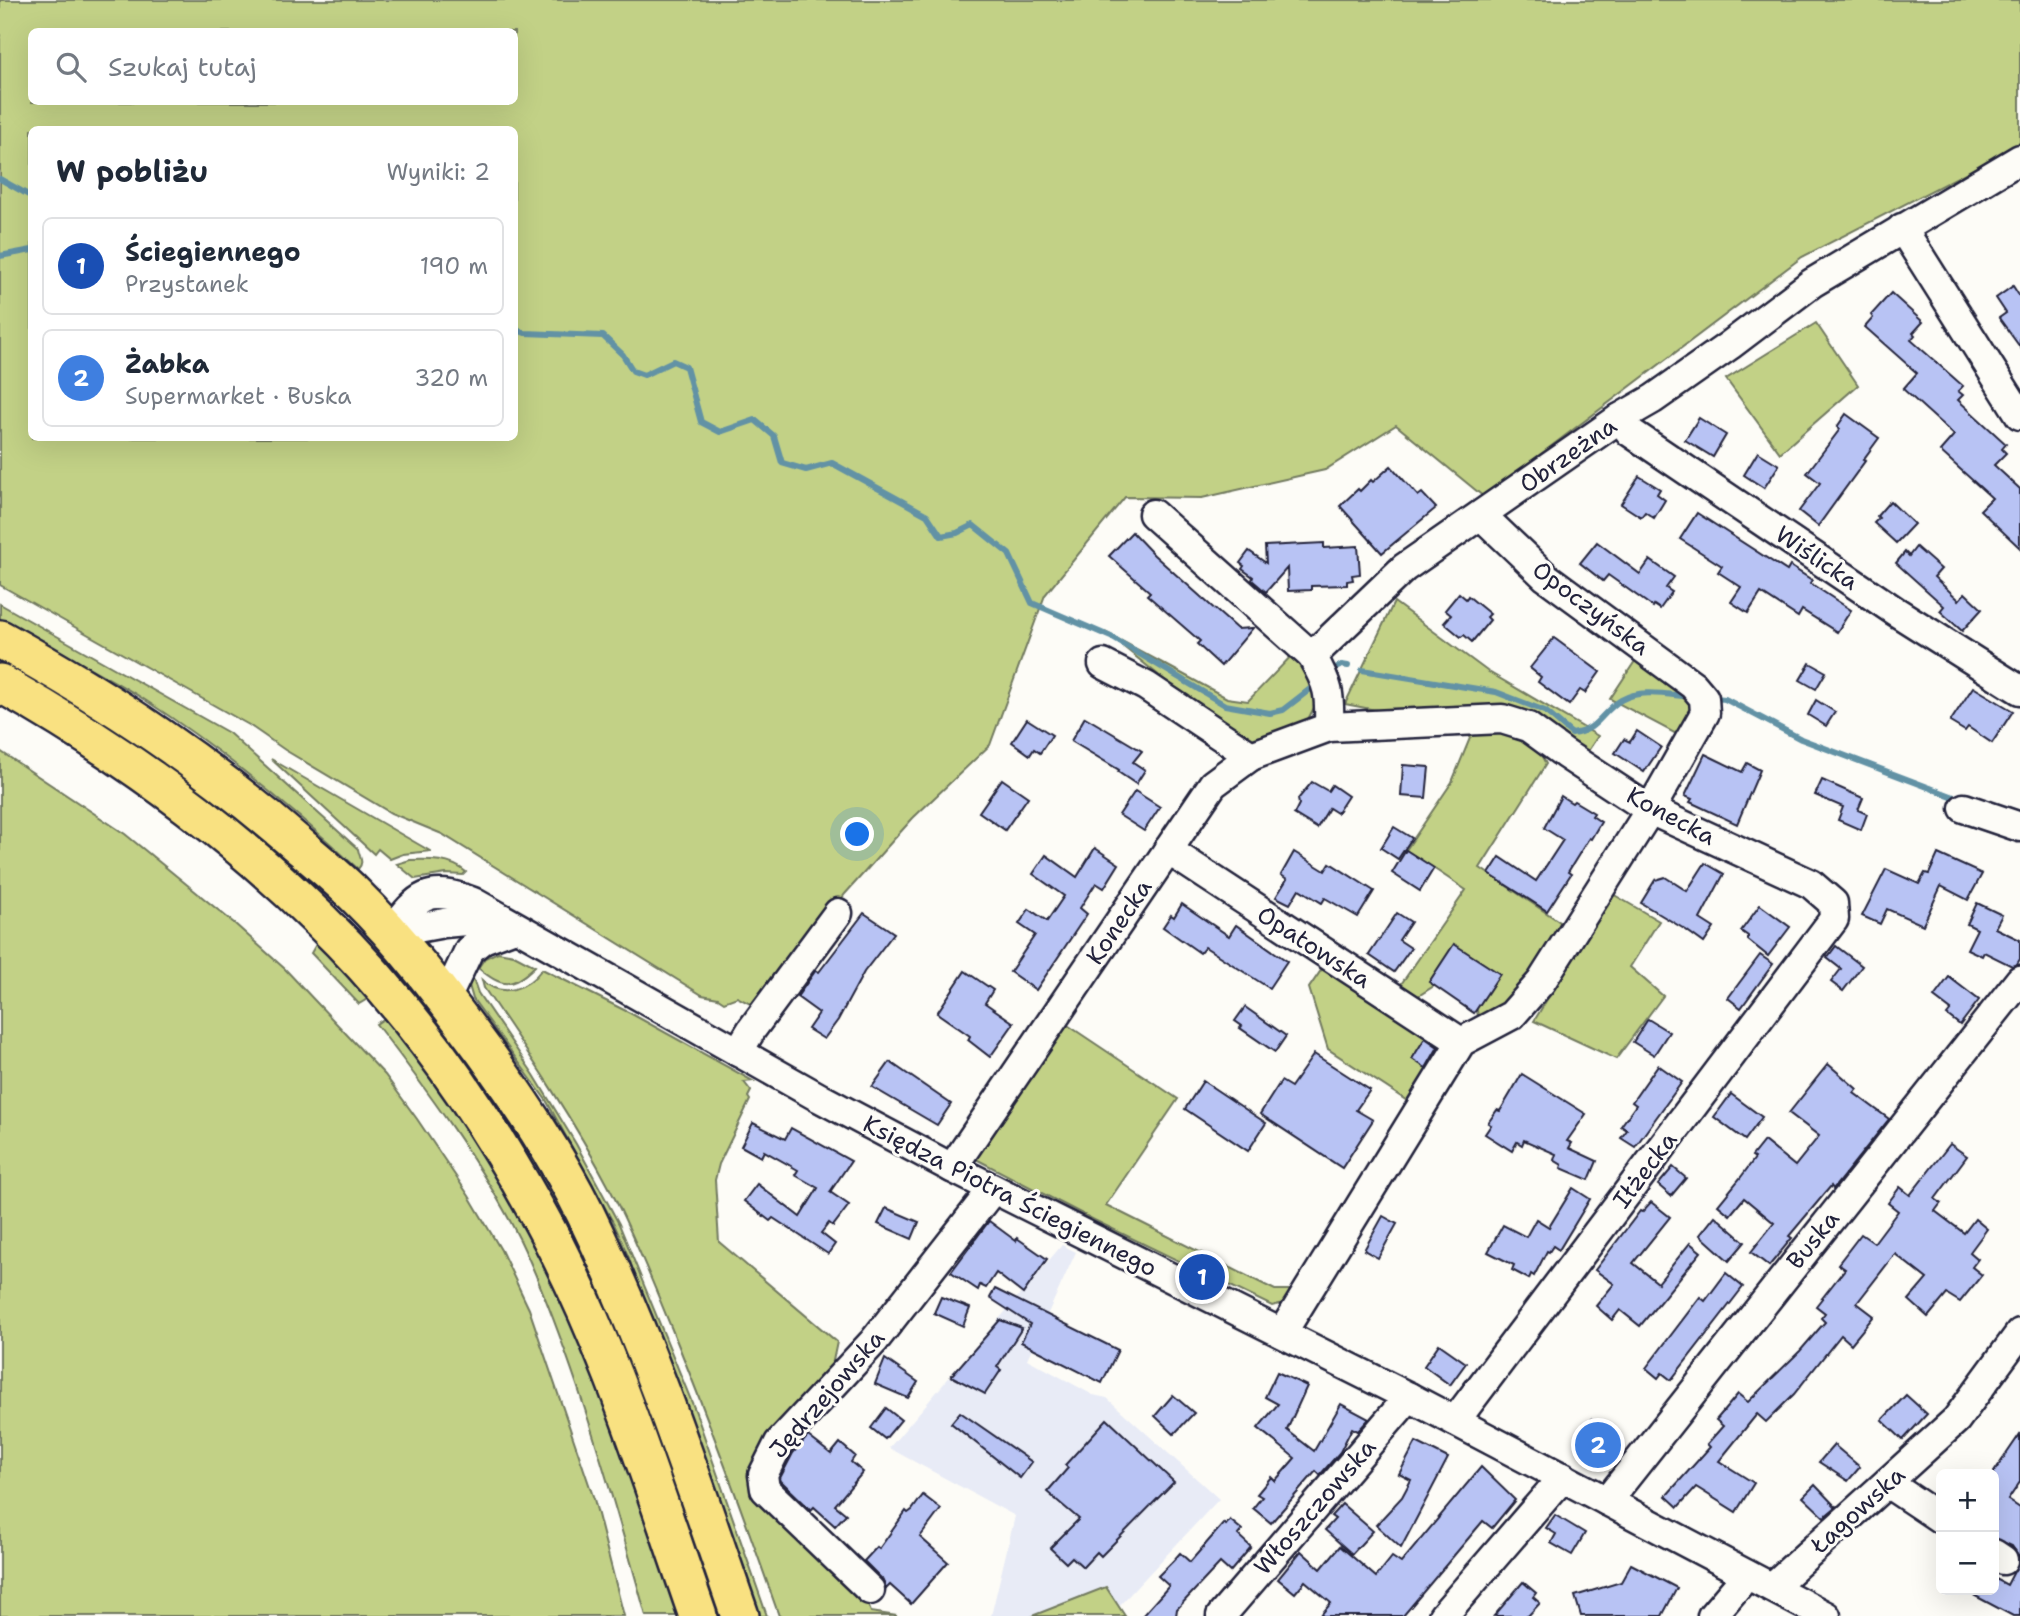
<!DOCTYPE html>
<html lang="pl">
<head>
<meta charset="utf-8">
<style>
	:root { --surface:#fff; --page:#f6f6f7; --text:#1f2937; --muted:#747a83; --line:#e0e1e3; --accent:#7c3aed }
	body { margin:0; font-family:"Shantell Sans",sans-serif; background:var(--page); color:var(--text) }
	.controls { position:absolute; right:21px; bottom:21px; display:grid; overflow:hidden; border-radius:10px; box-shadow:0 7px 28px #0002 }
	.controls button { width:63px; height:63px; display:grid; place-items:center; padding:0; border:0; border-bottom:2px solid var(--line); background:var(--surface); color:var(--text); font:35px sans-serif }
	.you { position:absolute; left:858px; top:835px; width:24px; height:24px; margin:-18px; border:5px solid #fff; border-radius:50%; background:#1a73e8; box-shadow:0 0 0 10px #1a73e833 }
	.badge { display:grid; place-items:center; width:46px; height:46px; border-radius:50%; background:var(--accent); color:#fff; font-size:23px; font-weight:700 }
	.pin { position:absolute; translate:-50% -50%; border:4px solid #fff; box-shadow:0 2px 7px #0006 }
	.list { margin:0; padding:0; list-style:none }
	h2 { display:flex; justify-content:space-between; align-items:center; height:91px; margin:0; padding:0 28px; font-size:30px }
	h2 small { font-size:23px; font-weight:400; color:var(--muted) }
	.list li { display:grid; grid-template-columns:46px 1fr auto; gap:21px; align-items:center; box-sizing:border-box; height:98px; margin:0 14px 14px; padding:0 14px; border:2px solid var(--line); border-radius:10px }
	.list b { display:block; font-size:26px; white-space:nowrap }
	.list p { margin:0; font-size:23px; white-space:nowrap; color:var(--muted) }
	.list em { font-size:23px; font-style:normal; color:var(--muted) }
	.icon { flex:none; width:38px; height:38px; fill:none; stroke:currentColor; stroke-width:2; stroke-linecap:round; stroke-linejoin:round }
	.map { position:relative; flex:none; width:2020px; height:1616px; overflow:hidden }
	.search { position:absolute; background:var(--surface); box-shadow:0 7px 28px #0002; left:28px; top:28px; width:490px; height:77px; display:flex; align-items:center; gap:18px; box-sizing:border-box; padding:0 24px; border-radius:10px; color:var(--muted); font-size:26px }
	.panel { position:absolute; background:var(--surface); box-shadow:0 7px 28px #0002; left:28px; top:126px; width:490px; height:315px; border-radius:10px }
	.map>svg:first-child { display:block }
	.built { fill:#e8ebf6 }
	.green { fill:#c2d186; stroke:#727a60; stroke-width:2; fill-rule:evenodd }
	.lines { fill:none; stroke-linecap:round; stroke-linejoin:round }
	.stream { stroke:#6292a5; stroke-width:6 }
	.building { fill:#b8c3f4; stroke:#22223b; stroke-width:2 }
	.minor-casing { stroke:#22223b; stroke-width:33 }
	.major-casing { stroke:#22223b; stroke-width:42 }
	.minor { stroke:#fdfcf7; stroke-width:28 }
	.major { stroke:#f9e181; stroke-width:37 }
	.labels { text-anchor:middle; stroke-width:6; stroke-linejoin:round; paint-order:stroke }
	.street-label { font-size:24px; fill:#22223b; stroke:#fdfcf7 }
</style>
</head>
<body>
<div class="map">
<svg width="2020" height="1616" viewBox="0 0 2020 1616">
	<rect width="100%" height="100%" fill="#fdfcf7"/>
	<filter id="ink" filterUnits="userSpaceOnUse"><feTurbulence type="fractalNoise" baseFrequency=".0143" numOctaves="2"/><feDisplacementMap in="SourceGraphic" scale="14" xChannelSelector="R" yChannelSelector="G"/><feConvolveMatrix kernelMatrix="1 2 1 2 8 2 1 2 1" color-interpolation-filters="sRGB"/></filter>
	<g filter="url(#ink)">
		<path class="built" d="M1062,1245L1076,1252L1027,1359L1093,1395L1107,1398L1219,1499L1119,1606L1106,1587L1032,1616H991L1015,1516L889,1448Z"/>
		<g class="green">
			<path d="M0,0H2020V145L1802,257L1484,497L1396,425L1325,470L1202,498L1125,497L1045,595L990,745L913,818L845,894L760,1009L737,997L724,1002L718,998L702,995L442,834L391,813L285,750L249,725L0,585ZM32,32H514V102H32ZM32,130H514V438H32Z"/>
			<path d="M1816,323L1858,385L1780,453L1726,379Z"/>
			<path d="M1394,602L1487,671L1598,736L1586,754L1515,719L1381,711L1345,704Z"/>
			<path d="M0,604L229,733L358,849C359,857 365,862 358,869C291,807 222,750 145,700C98,670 48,647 0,620Z"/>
			<path d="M1105,632L1227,698L1248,701L1295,652L1319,698L1305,725L1248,747Z"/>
			<path d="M1637,658L1684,685L1696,709L1680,736L1610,699Z"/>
			<path d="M1480,725L1532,738L1546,764L1480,868L1566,926L1512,1005L1479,1021L1474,996L1445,979L1415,998L1397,990L1466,890L1406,850L1452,782L1470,738Z"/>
			<path d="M0,751L125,834L234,923L285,969L385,1075L417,1119L469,1196L501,1250L529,1309L594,1499L624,1616H0Z"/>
			<path d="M271,759L430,851L403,854L390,859L378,849L374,854Z"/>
			<path d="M410,860C429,859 451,859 466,872L463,875L446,874L415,879L397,864Z"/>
			<path d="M1611,893L1659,921L1630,967L1663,996L1616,1059L1534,1021Z"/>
			<path d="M318,941L369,998L359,1004L311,953Z"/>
			<path d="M498,952L514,955L535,966C511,989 503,988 478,968L485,958Z"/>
			<path d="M1324,966L1445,1047L1412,1104L1328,1049L1309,988Z"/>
			<path d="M542,969L630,1013L753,1081L744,1082L751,1091L748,1097L750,1100L719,1164L715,1180L719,1242L837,1342L830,1375L761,1463L862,1589L871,1612L897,1616H779C745,1519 710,1422 671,1327C652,1281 634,1235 611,1191C574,1120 529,1054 484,988L482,980C502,999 527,989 542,969Z"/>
			<path d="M470,970L478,993L534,1075L576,1144L619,1224L695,1410L767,1616H753L653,1333L629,1258L614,1224L546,1100L473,999L468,982Z"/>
			<path d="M417,988L449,1023L581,1233L727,1616H712L659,1462L407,997Z"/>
			<path d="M385,1018L415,1053L498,1175L556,1286L603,1398L681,1616H646C625,1540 603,1463 578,1388C561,1338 543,1288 520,1240C482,1165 427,1090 376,1024Z"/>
			<path d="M1063,1022L1178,1099L1106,1205L1275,1290H1296L1283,1303L1272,1306L1094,1220L974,1158Z"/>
			<path d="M1106,1587L1125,1616H1032Z"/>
		</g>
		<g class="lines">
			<g class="stream">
				<path d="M0,179L32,197"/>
				<path d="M0,256L32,250"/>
				<path d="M514,329L525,333L603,336L623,355L633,371L644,375L673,361L686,367L701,422L720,432L755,420L774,436L782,463L806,470L832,463L927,515L941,536L957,533L973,525L1009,554L1032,603L1111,637L1225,705L1270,713L1283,710L1318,683"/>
				<path d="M1331,670L1342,665L1348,666"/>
				<path d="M1362,670L1496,692L1545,711L1572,734C1598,731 1601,712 1621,700C1641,688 1669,695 1692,697"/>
				<path d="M1715,698L1725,699L1801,739L1962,800"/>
			</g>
		</g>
		<g class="building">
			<path d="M2013,286L2020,297V347L1999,318L2006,313L1996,298Z"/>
			<path d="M1891,293L1923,322L1913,333L1915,335L1911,340L1963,386L1958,391L1963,395L1958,400L2006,444L2002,449L2006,453L1994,465L2020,489V548L1980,510L1992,498L1940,451L1954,435L1903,389L1917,373L1865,327L1873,318L1871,315Z"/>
			<path d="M1846,414L1879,438L1863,460L1865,461L1818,526L1799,511L1820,483L1807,473L1840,429L1837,427Z"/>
			<path d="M1699,418L1726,435L1713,457L1685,440Z"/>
			<path d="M1758,452L1779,465L1764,488L1744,475Z"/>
			<path d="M1391,466L1418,496L1422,493L1436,508L1382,553L1340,506L1358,489L1360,491L1371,480L1373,482Z"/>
			<path d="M1639,476L1660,489L1657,494L1665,500L1654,518L1645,512L1641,517L1621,504Z"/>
			<path d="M1890,501L1914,524L1896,543L1874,523L1879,518L1877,516Z"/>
			<path d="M1697,513L1787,571L1790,566L1812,580L1810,583L1851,610L1837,632L1802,610L1798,617L1761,593L1748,613L1731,602L1741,587L1718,572L1722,566L1680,539Z"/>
			<path d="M1132,532L1154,555L1237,629L1253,628L1221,666L1197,644L1200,641L1147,595L1150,592L1109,556Z"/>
			<path d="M1597,542L1640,574L1650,560L1674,577L1666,588L1672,592L1660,609L1654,605L1653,607L1608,575L1603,581L1580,563Z"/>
			<path d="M1324,543V548L1358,546L1360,574L1352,575L1353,580L1347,581V585L1311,586V590L1288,591L1287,568L1266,592L1252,580L1253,577L1242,569L1244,566L1240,563L1249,551L1266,563L1265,546Z"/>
			<path d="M1916,547L1941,569L1934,577L1959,600L1965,593L1982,609L1962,631L1940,611L1944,606L1896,563L1905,552L1909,556Z"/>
			<path d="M1459,593L1466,599L1468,596L1490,614L1487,617L1490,620L1472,642L1464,635L1461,637L1444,623L1451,615L1445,610Z"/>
			<path d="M1554,638L1600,672L1585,693L1580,690L1569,705L1538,682L1541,677L1530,668Z"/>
			<path d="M1810,663L1826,672L1816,689L1800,680Z"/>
			<path d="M1973,687L2013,711L1992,743L1968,727L1965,731L1950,722Z"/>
			<path d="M1816,700L1835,712L1826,726L1808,715Z"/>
			<path d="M1085,717L1142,751L1133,762L1145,770L1136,784L1118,772L1119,770L1071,741Z"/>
			<path d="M1027,719L1052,735L1040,753L1034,749L1030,755L1012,742Z"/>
			<path d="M1637,731L1661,747L1644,772L1615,753L1624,739L1630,742Z"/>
			<path d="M1705,754L1742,772L1747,763L1760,770L1737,824L1690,802L1692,799L1685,796Z"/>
			<path d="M1403,765L1429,767L1426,798L1401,796Z"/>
			<path d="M1002,779L1028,797L1005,830L979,812Z"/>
			<path d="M1822,780L1863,798L1858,810L1867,814L1861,830L1838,820L1843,807L1815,795Z"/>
			<path d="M1312,782L1328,791L1332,785L1348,796L1337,813L1329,808L1317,828L1294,814L1299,804L1298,799Z"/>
			<path d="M1135,791L1160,807L1144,831L1119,815Z"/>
			<path d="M1561,796L1572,803L1574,801L1594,813L1592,816L1601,822L1591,839L1589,838L1568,872L1571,874L1547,911L1489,874L1500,857L1536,881L1563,840L1544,828Z"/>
			<path d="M1394,827L1412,838L1398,859L1381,848Z"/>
			<path d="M1095,848L1119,864L1104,888L1096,883L1080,908L1087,914L1036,990L1010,972L1035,935L1019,924L1029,909L1047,921L1064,896L1033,874L1046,855L1077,877Z"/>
			<path d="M1406,850L1434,868L1420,891L1392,873Z"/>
			<path d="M1294,852L1325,871L1330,863L1374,891L1358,917L1325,898L1322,903L1299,889L1290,904L1276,897L1287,879L1281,875Z"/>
			<path d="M1938,854L1982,874L1968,900L1941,886L1923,925L1887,909L1880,924L1862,916L1886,869L1919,884L1925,873L1929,874Z"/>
			<path d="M1705,863L1724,874L1700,919L1714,928L1704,943L1686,930L1641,903L1655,880L1665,877L1687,891Z"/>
			<path d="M1977,903L2002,915L1995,928L2020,940V959L2017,964L2012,966L1984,952L1982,956L1967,949L1977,929L1967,924Z"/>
			<path d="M1182,904L1229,936L1236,925L1287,961L1269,988L1205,947L1200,953L1163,927L1171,915L1174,917Z"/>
			<path d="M1760,905L1790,927L1768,956L1748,940V936L1741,931Z"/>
			<path d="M864,913L894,933L864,972L838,1020L824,1039L808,1029L819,1013L797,997L816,970L819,972Z"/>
			<path d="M1397,913L1411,922L1399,940L1411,948L1394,972L1369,955Z"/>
			<path d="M1454,944L1500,974L1474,1013L1429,982Z"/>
			<path d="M1836,946L1862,966L1843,991L1831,982L1841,969L1827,958Z"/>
			<path d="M1760,955L1773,964L1741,1008L1728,998Z"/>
			<path d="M965,971L993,990L985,1003L1014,1023L990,1057L968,1040L970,1036L937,1013Z"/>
			<path d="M1949,977L1979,1000L1960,1025L1947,1015L1951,1010L1934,997Z"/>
			<path d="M1245,1007L1286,1036L1275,1052L1240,1028L1242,1026L1235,1021Z"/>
			<path d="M1648,1019L1669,1032L1654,1055L1633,1042Z"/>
			<path d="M1425,1038L1438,1047L1426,1068L1412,1059Z"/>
			<path d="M1314,1054L1370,1090L1356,1110L1373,1120L1342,1168L1260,1114L1281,1081L1291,1087Z"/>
			<path d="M890,1062L951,1104L937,1125L872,1087Z"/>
			<path d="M1828,1064L1857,1089L1854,1093L1889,1119L1833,1189L1831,1186L1789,1236L1792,1238L1769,1266L1751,1252L1774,1223L1744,1198L1730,1215L1718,1205L1741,1177L1755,1158L1752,1156L1764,1141L1795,1166L1819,1136L1789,1113Z"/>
			<path d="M1658,1065L1682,1082L1635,1147L1621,1138L1627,1130L1621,1126L1636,1105L1632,1102Z"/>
			<path d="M1522,1074L1586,1114L1567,1141L1572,1143L1569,1148L1597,1161L1589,1180L1561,1168L1562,1165L1554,1160L1556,1154L1524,1140L1522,1145L1517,1142L1512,1151L1485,1134L1491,1125L1488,1123L1497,1110L1500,1111Z"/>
			<path d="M1203,1081L1266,1123L1248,1151L1185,1109Z"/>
			<path d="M1731,1094L1762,1117L1745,1140L1714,1117Z"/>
			<path d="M753,1123L785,1139L791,1128L851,1161L830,1192L849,1205L833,1226L829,1223L821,1233L835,1244L828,1254L773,1218L770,1221L744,1201L757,1184L800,1217L818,1188L795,1175L798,1170L764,1151L761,1157L741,1146Z"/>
			<path d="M1950,1144L1967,1156L1935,1199L1941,1203L1935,1211L1964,1233L1975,1219L1987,1229L1970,1252L1978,1259L1972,1267L1982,1275L1960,1302L1947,1294L1928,1317L1909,1300L1927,1279L1895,1254L1857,1303L1874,1316L1851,1344L1841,1335L1794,1394L1766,1422L1757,1414L1719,1461L1754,1483L1736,1512L1696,1487L1678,1507L1666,1496L1710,1447L1707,1444L1723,1426L1716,1420L1738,1394L1748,1402L1800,1351L1825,1322L1821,1318L1825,1313L1816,1306L1845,1269L1838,1264L1861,1234L1874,1243L1898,1211L1888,1203L1900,1187L1910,1195Z"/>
			<path d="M1673,1167L1686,1178L1671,1196L1658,1185Z"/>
			<path d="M1573,1188L1590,1199L1559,1250L1553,1246L1549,1252L1547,1251L1534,1276L1531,1274L1529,1279L1512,1270L1514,1265L1488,1252L1503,1225L1526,1237L1536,1219L1549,1227Z"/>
			<path d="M1651,1202L1670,1217L1633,1263L1658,1283L1690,1243L1701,1252L1640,1326L1620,1310L1612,1320L1596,1306L1614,1284L1595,1270L1640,1211L1642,1212Z"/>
			<path d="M886,1208L919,1222L912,1239L878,1224Z"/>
			<path d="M1383,1216L1397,1224L1378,1258L1364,1250Z"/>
			<path d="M1715,1216L1745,1242L1729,1261L1700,1235Z"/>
			<path d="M989,1221L1016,1241L1017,1238L1047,1259L1023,1294L996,1273L986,1288L980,1285L978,1290L951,1272Z"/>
			<path d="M1726,1273L1743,1287L1671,1380L1662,1373L1658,1378L1646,1368L1700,1297L1705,1301Z"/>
			<path d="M995,1289L1118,1350L1102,1383L1021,1342L1030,1324L990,1298Z"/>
			<path d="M941,1297L970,1308L963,1326L934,1313Z"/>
			<path d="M1000,1320L1022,1328L997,1367L1001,1370L985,1394L951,1376Z"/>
			<path d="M1439,1344L1466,1363L1450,1385L1424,1366Z"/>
			<path d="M885,1359L918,1382L908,1398L875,1384Z"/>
			<path d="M1277,1372L1307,1386L1287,1430L1314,1451L1341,1404L1369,1419L1358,1431L1352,1428L1340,1452L1320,1475L1316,1471L1271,1523L1253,1508L1262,1497L1257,1494L1271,1477L1275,1481L1295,1458L1258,1428L1278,1404L1265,1397Z"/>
			<path d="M1173,1395L1194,1413L1174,1434L1155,1416Z"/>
			<path d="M1906,1395L1927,1414L1903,1440L1882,1420Z"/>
			<path d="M886,1408L901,1420L885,1439L871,1428Z"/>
			<path d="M960,1412L1032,1462L1020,1478L951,1423Z"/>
			<path d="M1107,1419L1174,1482L1101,1556L1097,1552L1083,1567L1072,1557L1066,1563L1050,1548L1079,1519L1047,1492L1068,1468L1065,1465Z"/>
			<path d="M1592,1419L1617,1433L1602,1461L1577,1447Z"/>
			<path d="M2020,1434V1482L2008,1500L2020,1508V1558L2012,1546L1994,1538V1472Z"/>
			<path d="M808,1436L831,1454L840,1443L855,1456L851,1462L863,1472L835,1505L846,1514L835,1526L814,1507L811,1510L781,1481L780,1478L793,1453Z"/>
			<path d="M1416,1442L1448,1458L1401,1548L1376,1525L1402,1497L1411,1480L1399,1474Z"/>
			<path d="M1834,1445L1860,1467L1848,1481L1819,1462Z"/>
			<path d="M1481,1467L1515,1500L1492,1528L1483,1521L1403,1616H1320L1331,1603L1305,1581L1295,1593L1278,1579L1301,1551L1321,1569L1340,1546L1376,1577L1392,1557L1401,1563Z"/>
			<path d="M1815,1485L1836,1507L1824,1517L1803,1497Z"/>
			<path d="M923,1495L941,1509L920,1537L948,1562L911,1604L890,1585L886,1589L882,1579L864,1561L877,1547L879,1549L906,1511L908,1513L912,1510Z"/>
			<path d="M1342,1504L1373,1531L1352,1554L1325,1530L1335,1519L1331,1516Z"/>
			<path d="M1555,1515L1585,1533L1572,1555L1551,1543L1556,1534L1546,1528Z"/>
			<path d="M1230,1520L1242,1530L1238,1535L1251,1547L1230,1572L1220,1563L1177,1609L1176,1616H1142L1169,1586L1158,1576L1173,1561L1180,1553L1190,1562L1224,1523L1226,1525Z"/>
			<path d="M2020,1560V1616H2013L1964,1590H1994V1578L2007,1585Z"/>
			<path d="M1631,1564L1677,1588L1662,1616H1581L1575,1596L1621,1582Z"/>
			<path d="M1523,1582L1536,1593L1533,1597L1540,1603L1528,1616H1494Z"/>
		</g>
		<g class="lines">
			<defs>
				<g id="minor">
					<path d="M1902,228L2020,415"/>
					<path d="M1620,418L1630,432L1895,611L2020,690"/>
					<path d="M1153,514L1312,656L1404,568L1620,418L1653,399L1730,345L1812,283L2020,159"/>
					<path d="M1312,656C1329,686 1330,693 1329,727"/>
					<path d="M1103,664L1146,686L1251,756"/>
					<path d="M1964,808L2020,827"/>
					<path d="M1168,850L1461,1042"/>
					<path d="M390,933C418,897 426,884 473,902L820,1098L952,1168L1409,1397L1826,1616"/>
					<path d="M390,933L444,923L498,918"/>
					<path d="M446,999L469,950L483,939L515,927"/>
					<path d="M738,1052L752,1029L838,913"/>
					<path d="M952,1168L1213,784L1251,756L1329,727L1502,719L1528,727L1565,754L1650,810L1811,884L1833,903L1834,919L1455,1421"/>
					<path d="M1282,1333L1461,1042L1512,1015L1541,982L1650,810L1705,713L1704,698L1693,685L1546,577L1481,515"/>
					<path d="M1887,1483L1941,1519"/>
					<path d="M1607,1501L2020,980"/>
					<path d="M1994,1554L2003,1560"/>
					<path d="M1772,1587L1956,1420L2020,1333"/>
					<path d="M870,1590L771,1495L765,1489L763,1475L779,1443L874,1341L993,1189"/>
					<path d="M1221,1616L1409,1397"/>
					<path d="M1443,1616L1563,1477"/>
					<path d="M1712,1616L1747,1575"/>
				</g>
				<g id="major">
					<path d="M0,639C112,701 206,764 302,848C320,863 338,878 355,895C403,942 444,997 484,1051C521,1103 557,1156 585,1213C648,1343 693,1480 740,1616"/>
					<path d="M0,683C115,748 225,826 319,919C405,1002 477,1103 535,1208C607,1336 650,1478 698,1616"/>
				</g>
			</defs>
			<use href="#minor" class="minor-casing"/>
			<use href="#major" class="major-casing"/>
			<use href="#minor" class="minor"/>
			<use href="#major" class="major"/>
		</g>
	</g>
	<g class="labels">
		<g class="street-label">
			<text transform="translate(1568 455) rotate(-35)" y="8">Obrzeżna</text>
			<text transform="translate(1817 558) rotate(34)" y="8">Wiślicka</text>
			<text transform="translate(1591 608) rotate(37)" y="8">Opoczyńska</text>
			<text transform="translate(1671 816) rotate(28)" y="8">Konecka</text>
			<text transform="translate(1119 922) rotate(-56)" y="8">Konecka</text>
			<text transform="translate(1314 947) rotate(33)" y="8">Opatowska</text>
			<text transform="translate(1645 1170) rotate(-53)" y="8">Iłżecka</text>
			<text transform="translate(1010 1196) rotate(27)" y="8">Księdza Piotra Ściegiennego</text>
			<text transform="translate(1813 1240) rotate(-51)" y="8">Buska</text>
			<text transform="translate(827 1394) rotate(-49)" y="8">Jędrzejowska</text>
			<text transform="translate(1315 1507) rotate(-49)" y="8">Włoszczowska</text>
			<text transform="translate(1858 1510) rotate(-42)" y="8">Łagowska</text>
		</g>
	</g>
</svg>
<div class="controls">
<button>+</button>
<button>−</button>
</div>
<div class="you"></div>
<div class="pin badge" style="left:1202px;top:1277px;background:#1a4fb4">1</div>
<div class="pin badge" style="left:1598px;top:1445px;background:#3f7fe0">2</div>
<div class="search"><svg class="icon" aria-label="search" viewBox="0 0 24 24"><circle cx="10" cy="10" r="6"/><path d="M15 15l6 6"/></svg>Szukaj tutaj</div>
<section class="panel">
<h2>W pobliżu<small>Wyniki: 2</small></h2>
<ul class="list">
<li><span class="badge" style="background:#1a4fb4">1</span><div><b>Ściegiennego</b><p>Przystanek</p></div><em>190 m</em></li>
<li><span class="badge" style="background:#3f7fe0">2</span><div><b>Żabka</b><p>Supermarket · Buska</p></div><em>320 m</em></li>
</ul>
</section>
</div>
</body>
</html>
